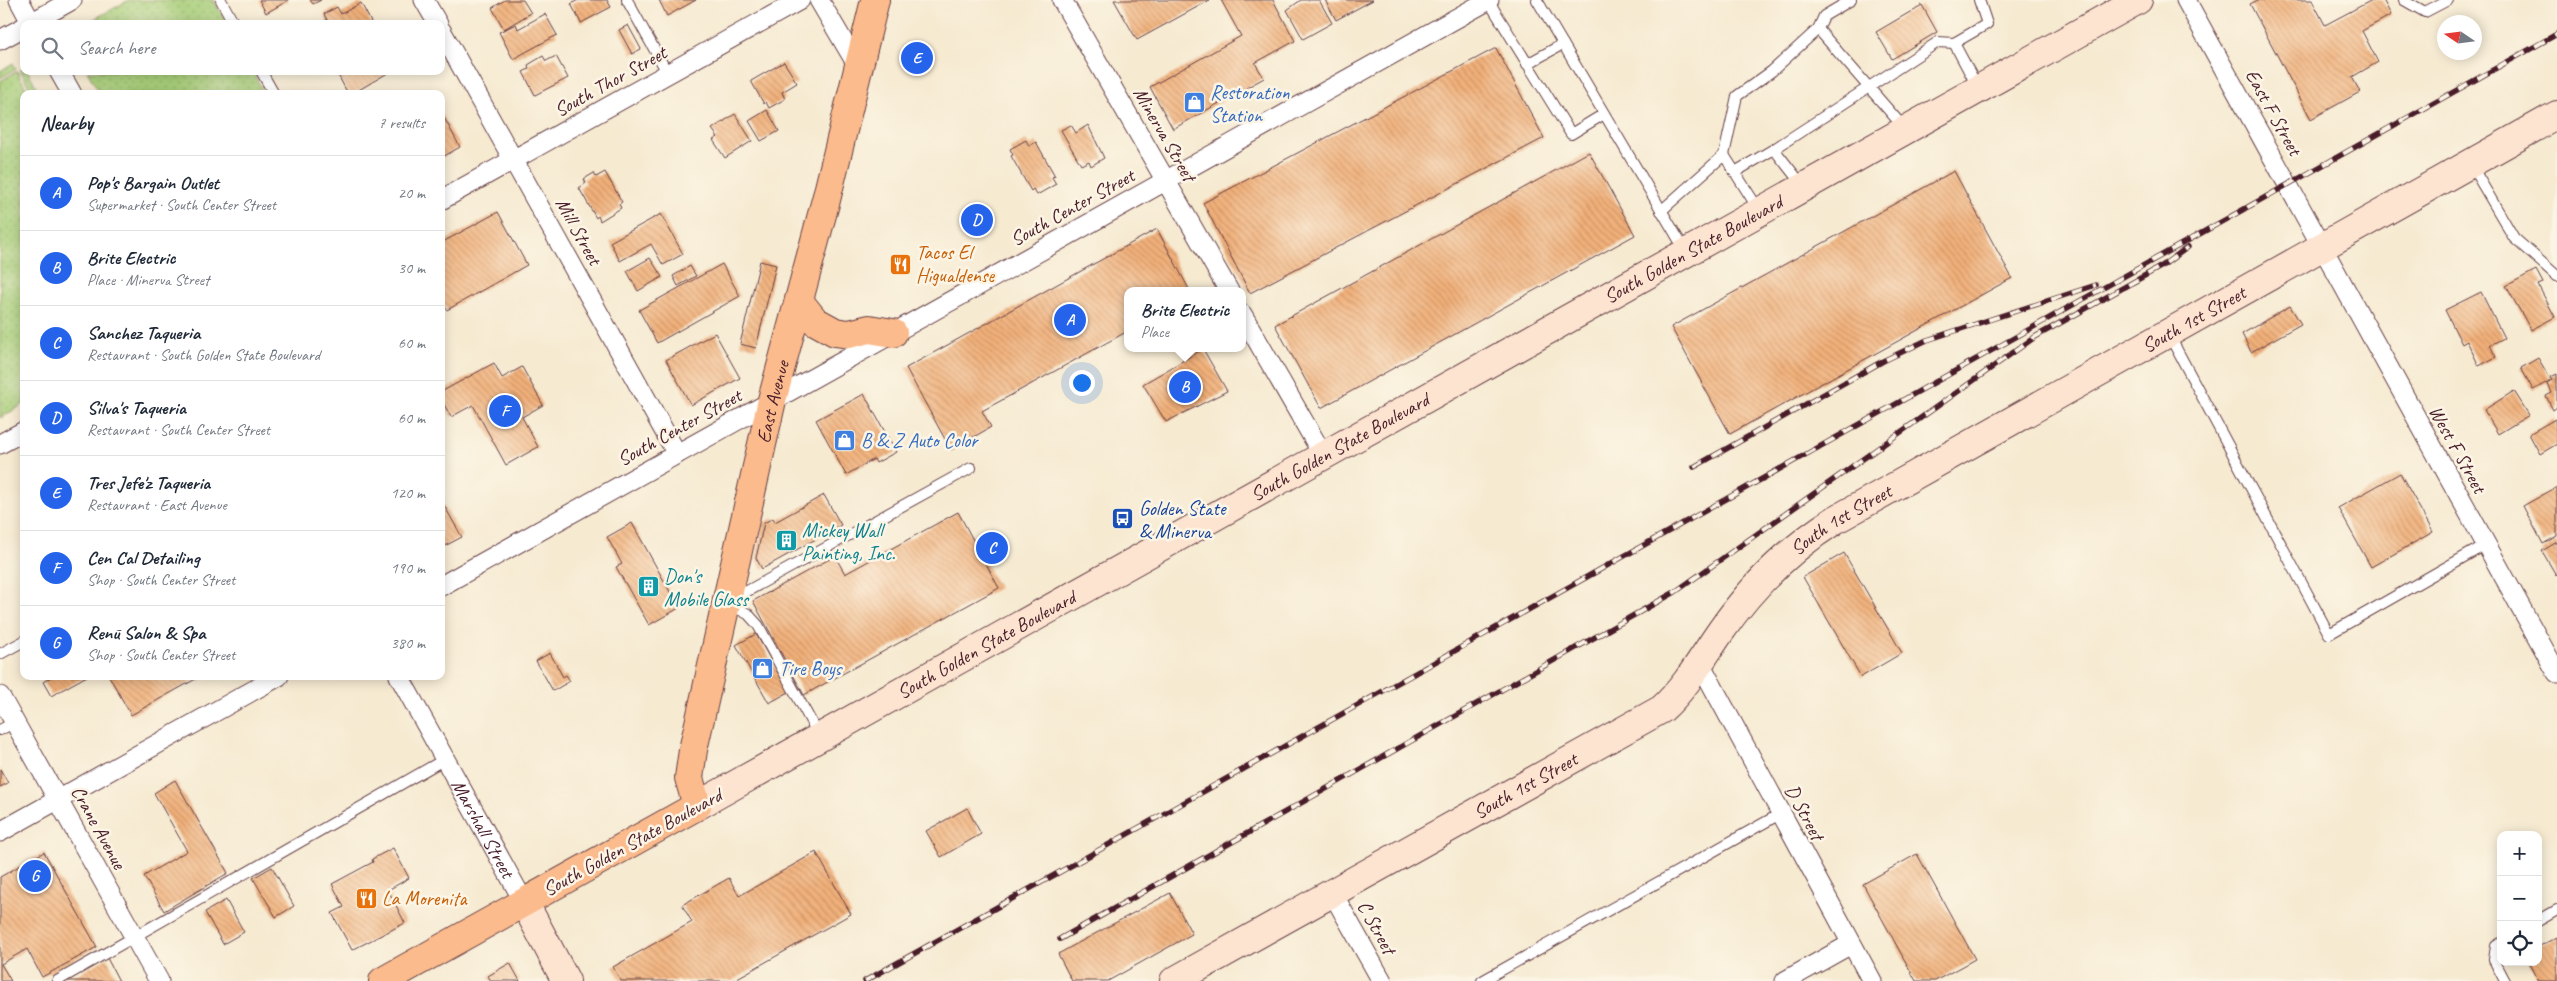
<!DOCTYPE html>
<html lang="en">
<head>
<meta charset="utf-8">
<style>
	:root { --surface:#fff; --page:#f2f2f3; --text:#1f2937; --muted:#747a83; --line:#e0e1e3; --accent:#2563eb }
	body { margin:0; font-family:Caveat,sans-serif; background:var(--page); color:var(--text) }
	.controls { position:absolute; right:15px; bottom:15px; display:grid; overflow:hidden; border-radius:10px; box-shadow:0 2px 12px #0003 }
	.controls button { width:45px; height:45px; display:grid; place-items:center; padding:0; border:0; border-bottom:1px solid var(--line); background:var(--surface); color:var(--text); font:25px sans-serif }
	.compass { position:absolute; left:2437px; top:15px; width:45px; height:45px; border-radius:50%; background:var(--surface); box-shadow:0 2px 12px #0003; rotate:283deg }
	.you { position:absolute; left:1081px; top:382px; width:18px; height:18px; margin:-12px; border:4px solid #fff; border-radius:50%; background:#1a73e8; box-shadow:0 0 0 8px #1a73e833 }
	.badge { display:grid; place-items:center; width:32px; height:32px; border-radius:50%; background:var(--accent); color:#fff; font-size:16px; font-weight:700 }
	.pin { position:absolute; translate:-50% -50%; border:2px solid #fff; box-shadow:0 1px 5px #0006 }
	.popup { position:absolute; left:1124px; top:287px; width:122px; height:65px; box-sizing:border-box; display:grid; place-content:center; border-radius:10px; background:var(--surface); filter:drop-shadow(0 1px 4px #0005); font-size:16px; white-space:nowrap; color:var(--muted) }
	.popup b { font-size:19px; color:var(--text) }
	.popup::after { content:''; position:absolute; left:50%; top:100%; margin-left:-10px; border:10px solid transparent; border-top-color:var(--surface) }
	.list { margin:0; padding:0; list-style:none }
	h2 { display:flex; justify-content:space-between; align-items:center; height:65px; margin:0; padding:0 20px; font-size:21px }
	h2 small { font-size:16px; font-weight:400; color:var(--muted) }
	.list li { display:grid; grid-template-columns:32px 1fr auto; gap:15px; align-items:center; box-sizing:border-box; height:75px; padding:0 20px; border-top:1px solid var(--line) }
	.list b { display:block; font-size:19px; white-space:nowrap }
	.list p { margin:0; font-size:16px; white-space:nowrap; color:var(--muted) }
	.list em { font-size:16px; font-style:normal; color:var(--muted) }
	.icon { flex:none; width:28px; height:28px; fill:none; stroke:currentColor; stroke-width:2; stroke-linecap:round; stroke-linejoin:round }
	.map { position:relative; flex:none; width:2557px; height:981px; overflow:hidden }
	.search { position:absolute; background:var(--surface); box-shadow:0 2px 12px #0003; left:20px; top:20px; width:425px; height:55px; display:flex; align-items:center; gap:12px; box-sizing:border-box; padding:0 18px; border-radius:10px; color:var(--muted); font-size:19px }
	.panel { position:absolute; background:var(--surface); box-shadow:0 2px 12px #0003; left:20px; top:90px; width:425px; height:590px; border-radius:10px }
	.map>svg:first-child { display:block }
	.grass { fill:url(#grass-dots); stroke:#787652 }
	.building { fill:url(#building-back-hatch) }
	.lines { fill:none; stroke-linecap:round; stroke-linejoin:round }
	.lane-casing { stroke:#643d44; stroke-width:12 }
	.street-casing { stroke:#643d44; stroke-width:21 }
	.secondary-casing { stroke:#643d44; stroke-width:30 }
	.primary-casing { stroke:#643d44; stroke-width:30 }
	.lane { stroke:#fff; stroke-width:10 }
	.street { stroke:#fff; stroke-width:19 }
	.secondary { stroke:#fde4d1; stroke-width:28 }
	.primary { stroke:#fbbb8c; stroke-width:28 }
	.rail-casing { stroke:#4a1f2b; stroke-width:5.5 }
	.rail { stroke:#fcf5e5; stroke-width:4; stroke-dasharray:11; stroke-linecap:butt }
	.labels { text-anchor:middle; stroke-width:5; stroke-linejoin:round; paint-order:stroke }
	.street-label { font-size:20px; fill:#4a1f2b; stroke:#fcf5e5 }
	.shop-label { font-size:20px; fill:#366cbe; stroke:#fcf5e5; text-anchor:start }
	.food-label { font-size:20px; fill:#c56008; stroke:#fcf5e5; text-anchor:start }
	.transit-label { font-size:20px; fill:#164399; stroke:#fcf5e5; text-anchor:start }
	.culture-label { font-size:20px; fill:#0d838f; stroke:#fcf5e5; text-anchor:start }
</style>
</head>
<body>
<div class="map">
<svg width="2557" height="981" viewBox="0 0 2557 981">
	<defs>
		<pattern id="grass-dots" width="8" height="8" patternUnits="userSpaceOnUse" patternTransform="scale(1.25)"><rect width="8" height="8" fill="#a7ce79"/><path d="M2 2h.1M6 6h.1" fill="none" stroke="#91b069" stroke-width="1.8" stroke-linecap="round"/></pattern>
		<pattern id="building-back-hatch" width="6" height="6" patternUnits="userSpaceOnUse" patternTransform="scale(1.25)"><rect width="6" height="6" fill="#f2b17a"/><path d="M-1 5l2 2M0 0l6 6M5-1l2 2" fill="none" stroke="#c68f64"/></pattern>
	</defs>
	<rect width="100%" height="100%" fill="#fcf5e5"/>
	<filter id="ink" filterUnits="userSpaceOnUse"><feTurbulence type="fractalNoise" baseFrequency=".02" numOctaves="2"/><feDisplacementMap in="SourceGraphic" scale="10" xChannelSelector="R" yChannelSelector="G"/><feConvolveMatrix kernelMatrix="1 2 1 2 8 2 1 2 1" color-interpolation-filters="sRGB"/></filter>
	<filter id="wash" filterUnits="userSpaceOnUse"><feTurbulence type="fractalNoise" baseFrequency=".0096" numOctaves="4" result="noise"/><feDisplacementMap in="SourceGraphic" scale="20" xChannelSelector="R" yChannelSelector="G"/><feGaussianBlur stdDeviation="1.12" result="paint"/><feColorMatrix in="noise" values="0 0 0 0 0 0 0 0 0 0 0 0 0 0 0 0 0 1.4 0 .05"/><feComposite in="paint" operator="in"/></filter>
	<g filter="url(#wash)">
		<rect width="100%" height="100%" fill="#f6ead1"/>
		<g class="grass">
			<path d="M129,0H214L227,24H85Z"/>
			<path d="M13,63L16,69L0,78V71Z"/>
			<path d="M24,67V71H28L40,94H33L20,70Z"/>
			<path d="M17,71L29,94H24V404L0,418V81Z"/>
			<path d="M87,71H252L265,94H100Z"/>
		</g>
		<g id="blocks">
			<g class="building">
				<path d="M259,0H289L266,13Z"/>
				<path d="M310,0H321L313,4Z"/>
				<path d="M505,0H523L531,13L504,29L492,8Z"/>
				<path d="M578,0H607L611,7L581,23L571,4Z"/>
				<path d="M659,0H696L667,16Z"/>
				<path d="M1114,0H1210L1137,40Z"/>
				<path d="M1221,0H1273L1295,41L1255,63L1264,78L1173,129L1150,87L1241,36Z"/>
				<path d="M1301,0H1319L1332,23L1303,39L1287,10Z"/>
				<path d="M1325,0H1373L1336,20Z"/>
				<path d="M2258,0H2312L2325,25L2372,0H2383L2391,15L2362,31L2378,62L2352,77L2360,92L2311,119L2250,4Z"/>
				<path d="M361,3L372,24H329L324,14L337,7L341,14Z"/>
				<path d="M1922,5L1937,32L1892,59L1876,32Z"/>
				<path d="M545,14L557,35L513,59L499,32L516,24L518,29Z"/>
				<path d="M628,25L641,49L632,54L619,30Z"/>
				<path d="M1496,48L1544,138L1250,293L1203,203Z"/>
				<path d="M543,56L546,61L556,56L568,78L535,95L523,72L529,69L528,65Z"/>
				<path d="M784,62L797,83L782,92L785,99L769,108L766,102L764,104L751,81Z"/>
				<path d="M336,71H391L352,94H348Z"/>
				<path d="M767,110L779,131L761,141L749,121Z"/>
				<path d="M441,112L460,147L441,158Z"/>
				<path d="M735,114L752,141L725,158L713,140L718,137L712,129Z"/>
				<path d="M1071,125L1076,133L1088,125L1104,158L1091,166L1089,161L1081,165L1061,130Z"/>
				<path d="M1026,140L1029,146L1036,142L1055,176L1052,177L1056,184L1037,195L1033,189L1031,191L1011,156L1013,155L1010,149Z"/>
				<path d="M1589,152L1635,235L1321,408L1275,325Z"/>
				<path d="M1954,171L2012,278L1730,434L1671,327Z"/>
				<path d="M605,172L622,202L619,204L621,208L600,221L598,216L596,218L579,188L586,183L584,179L594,173L596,177Z"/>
				<path d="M498,212L527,265L447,310L441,300V243Z"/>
				<path d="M661,214L683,254L663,265L651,244L620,261L610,242Z"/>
				<path d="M1157,229L1190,291H1128V331L982,411L991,427L951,450L906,368Z"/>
				<path d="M650,258L662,277L638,291L627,271Z"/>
				<path d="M760,261L776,265L756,348L740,344Z"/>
				<path d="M722,264L740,296L657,343L639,310Z"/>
				<path d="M690,266L696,276L678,286L673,276Z"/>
				<path d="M2536,270L2543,283L2538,285L2555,317L2531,330L2506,286Z"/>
				<path d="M2481,292L2504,338L2490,345L2496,357L2479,366L2467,341L2462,344L2445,310Z"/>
				<path d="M2290,306L2301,324L2251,352L2242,334Z"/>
				<path d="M715,333L740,378L691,405L666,360Z"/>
				<path d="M1203,349L1227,391L1166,422L1143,384Z"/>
				<path d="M2538,358L2551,380L2533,390L2521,368Z"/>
				<path d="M494,363L502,378L522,367L543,405L522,417L538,447L506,465L473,405L451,417L441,399V392Z"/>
				<path d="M2557,374V407L2553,410L2546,396L2552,393L2548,383L2553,380L2551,377Z"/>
				<path d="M2514,391L2529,415L2498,434L2484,410Z"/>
				<path d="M864,394L896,452L876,463L874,459L846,475L816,420Z"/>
				<path d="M2555,419L2557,444L2540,454L2529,434Z"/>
				<path d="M2400,473L2433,532L2371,567L2338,508Z"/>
				<path d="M2557,487V536L2543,544L2523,506Z"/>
				<path d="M824,495L841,525L762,569L756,558L764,523L773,518L775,522Z"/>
				<path d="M441,500L462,537L441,548Z"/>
				<path d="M958,512L999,588L804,695L753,601L835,556L845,574Z"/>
				<path d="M632,523L679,608L649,625L616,567L622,564L607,537Z"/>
				<path d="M2557,542V574L2556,575L2542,551Z"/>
				<path d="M1844,553L1902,653L1861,677L1803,577Z"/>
				<path d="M756,634L789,692L769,703L736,645Z"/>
				<path d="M550,653L563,677L566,675L570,681L553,691L536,661Z"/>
				<path d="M53,676H87L51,696L43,682Z"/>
				<path d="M109,676H201L131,715Z"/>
				<path d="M0,769L8,783L0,787Z"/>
				<path d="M175,780L228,873L164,911L144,876L187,851L154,793Z"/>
				<path d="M967,808L981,834L941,857L926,831Z"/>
				<path d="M393,848L409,878L388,890L405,923L352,950L332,913L344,907L332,884L373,862L372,859Z"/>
				<path d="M44,852L97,947L42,977L27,949L1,964L11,981H0V877Z"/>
				<path d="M816,852L851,914L732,981H621L613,967L692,922L682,905L729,878L739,896Z"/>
				<path d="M1917,854L1975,959L1935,981H1916L1863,884Z"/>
				<path d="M272,867L294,906L276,917L253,878Z"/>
				<path d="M1170,893L1192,934L1108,981H1072L1058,954Z"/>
				<path d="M226,900L244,932L223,944L205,912Z"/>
				<path d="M2557,937V981H2539L2529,962H2538V947Z"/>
				<path d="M107,958L119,981H65Z"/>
				<path d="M510,963L520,981H491L488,976Z"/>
			</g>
		</g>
	</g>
	<g filter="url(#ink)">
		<use href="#blocks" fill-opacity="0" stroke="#643d44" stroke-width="1"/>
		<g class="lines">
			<defs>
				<g id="lane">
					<path d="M221,0L234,24"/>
					<path d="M627,0L668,74"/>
					<path d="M1488,0L1571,134L1604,114"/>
					<path d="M1537,0L1686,252"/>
					<path d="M2404,0L2425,12L2448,0"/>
					<path d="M1818,29L1824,16L1851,0"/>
					<path d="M1527,64L1563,44"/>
					<path d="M261,71L274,94"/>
					<path d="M1978,88L1954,43L1987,24L1979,0"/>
					<path d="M1774,149L1938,42L1954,43"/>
					<path d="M1724,155L1759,210"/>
					<path d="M2471,165L2514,238L2557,276"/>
					<path d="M1735,172L1774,149L1803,186"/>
					<path d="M1661,211L1724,155L1737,96L1772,71L1818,29L1906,130"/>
					<path d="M2168,333L2329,634L2485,545"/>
					<path d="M731,600L971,468"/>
					<path d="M727,603L748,614L758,625L819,736"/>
					<path d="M0,654L24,641"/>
					<path d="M0,730L15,722"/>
					<path d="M2538,921L2557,910"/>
					<path d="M2501,943L2496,946L2494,960L2505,981"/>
					<path d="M57,981L445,759"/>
					<path d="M1482,981L1780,814"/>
				</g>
				<g id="street">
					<path d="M19,0L32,24"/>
					<path d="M424,0L438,24"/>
					<path d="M819,0L859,68"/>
					<path d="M1062,0L1229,291"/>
					<path d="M2186,0L2557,673"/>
					<path d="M29,24L72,0"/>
					<path d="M441,30L677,454"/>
					<path d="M0,40L24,27"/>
					<path d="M59,71L72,94"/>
					<path d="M441,200L800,0"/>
					<path d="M1242,314L1323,455"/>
					<path d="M0,444L24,431"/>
					<path d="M441,586L1489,0"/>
					<path d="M1700,663L1872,981"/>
					<path id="s1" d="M399,676L524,902"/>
					<path d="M0,696L159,981"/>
					<path d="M0,832L279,676"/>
					<path d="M1333,894L1382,981"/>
					<path d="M1785,981L1851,944"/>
				</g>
				<g id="secondary">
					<path id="s2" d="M697,806L2138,0"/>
					<path d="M524,902L566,981"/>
					<path id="s3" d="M1174,981L1662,709C1687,686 1702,658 1721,631C1752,586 1789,549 1835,520L2557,115"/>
				</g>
				<g id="primary">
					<path d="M799,301L815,321L835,332L849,334L869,329L893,333"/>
					<path id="s4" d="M383,981L697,806L689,778L693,750L772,400L827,196L875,0"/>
				</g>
			</defs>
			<use href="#lane" class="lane-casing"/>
			<use href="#street" class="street-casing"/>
			<use href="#secondary" class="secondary-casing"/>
			<use href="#primary" class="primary-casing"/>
			<use href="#lane" class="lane"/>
			<use href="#street" class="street"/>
			<use href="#secondary" class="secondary"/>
			<use href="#primary" class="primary"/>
			<defs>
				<g id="rail">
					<path d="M1694,467L1883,361L1927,340L2096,285"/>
					<path d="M1060,939L1675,592L2035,337L2162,266L2188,247"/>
					<path d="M865,981L2557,34"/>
				</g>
			</defs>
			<use href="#rail" class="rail-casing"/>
			<use href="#rail" class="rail"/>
		</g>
	</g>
	<defs>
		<symbol id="shop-square" viewBox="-11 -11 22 22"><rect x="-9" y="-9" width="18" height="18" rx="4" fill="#3f7fe0" stroke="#fcf5e5"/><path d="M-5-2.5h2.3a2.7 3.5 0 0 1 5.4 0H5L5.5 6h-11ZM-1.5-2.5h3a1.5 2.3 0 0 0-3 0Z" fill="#fff"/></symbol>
		<symbol id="restaurant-square" viewBox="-11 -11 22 22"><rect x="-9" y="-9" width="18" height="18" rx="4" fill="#e8710a" stroke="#fcf5e5"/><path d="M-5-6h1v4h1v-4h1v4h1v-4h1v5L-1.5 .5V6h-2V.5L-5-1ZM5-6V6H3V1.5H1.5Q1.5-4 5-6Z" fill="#fff"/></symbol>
		<symbol id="bus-square" viewBox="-11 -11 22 22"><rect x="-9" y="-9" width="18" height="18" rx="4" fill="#1a4fb4" stroke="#fcf5e5"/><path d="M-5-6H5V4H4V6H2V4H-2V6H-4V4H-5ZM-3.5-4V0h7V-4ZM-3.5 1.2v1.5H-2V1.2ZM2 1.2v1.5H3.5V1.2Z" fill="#fff"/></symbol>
		<symbol id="building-square" viewBox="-11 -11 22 22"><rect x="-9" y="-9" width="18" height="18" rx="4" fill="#0f9aa8" stroke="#fcf5e5"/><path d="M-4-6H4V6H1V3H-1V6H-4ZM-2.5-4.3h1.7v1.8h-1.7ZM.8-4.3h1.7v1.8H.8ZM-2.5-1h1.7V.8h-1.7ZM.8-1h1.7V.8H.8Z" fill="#fff"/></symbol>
	</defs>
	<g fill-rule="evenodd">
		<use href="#shop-square" x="1182" y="90" width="25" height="25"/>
		<use href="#restaurant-square" x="888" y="252" width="25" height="25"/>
		<use href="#shop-square" x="832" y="428" width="25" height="25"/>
		<use href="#bus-square" x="1110" y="506" width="25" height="25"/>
		<use href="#building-square" x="774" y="528" width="25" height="25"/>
		<use href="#building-square" x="636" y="574" width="25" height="25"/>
		<use href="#shop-square" x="750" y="656" width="25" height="25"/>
		<use href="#restaurant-square" x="354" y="886" width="25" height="25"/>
	</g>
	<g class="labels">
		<g class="street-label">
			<text transform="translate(610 81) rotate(-29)" y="7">South Thor Street</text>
			<text transform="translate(2274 112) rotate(61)" y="7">East F Street</text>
			<text transform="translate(1165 134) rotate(60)" y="7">Minerva Street</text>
			<text transform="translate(1072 207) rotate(-29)" y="7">South Center Street</text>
			<text transform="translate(579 231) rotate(61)" y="7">Mill Street</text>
			<text dy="7" stroke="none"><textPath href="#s2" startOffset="1141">South Golden State Boulevard</textPath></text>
			<text dy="7" stroke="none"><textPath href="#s3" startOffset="1228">South 1st Street</textPath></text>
			<text dy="7" stroke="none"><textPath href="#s4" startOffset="774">East Avenue</textPath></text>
			<text transform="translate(679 427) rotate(-29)" y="7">South Center Street</text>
			<text dy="7" stroke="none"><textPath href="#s2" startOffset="736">South Golden State Boulevard</textPath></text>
			<text transform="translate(2458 449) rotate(61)" y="7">West F Street</text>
			<text dy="7" stroke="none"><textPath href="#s3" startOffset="822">South 1st Street</textPath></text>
			<text dy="7" stroke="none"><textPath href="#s2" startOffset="331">South Golden State Boulevard</textPath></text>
			<text dy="7" stroke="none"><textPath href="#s3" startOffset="402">South 1st Street</textPath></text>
			<text transform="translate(1805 812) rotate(62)" y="7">D Street</text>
			<text transform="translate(99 827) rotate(61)" y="7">Crane Avenue</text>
			<text dy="7" stroke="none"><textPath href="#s1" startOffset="174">Marshall Street</textPath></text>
			<text transform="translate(632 842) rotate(-29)" y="7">South Golden State Boulevard</text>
			<text transform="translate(1377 927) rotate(61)" y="7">C Street</text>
		</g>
		<g class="shop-label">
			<text x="1210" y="99">Restoration<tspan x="1210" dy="23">Station</tspan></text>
			<text x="861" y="447">B &amp; Z Auto Color</text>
			<text x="779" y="675">Tire Boys</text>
		</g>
		<g class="food-label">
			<text x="916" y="259">Tacos El<tspan x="916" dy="23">Higualdense</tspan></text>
			<text x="382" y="905">La Morenita</text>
		</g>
		<g class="transit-label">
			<text x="1139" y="515">Golden State<tspan x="1139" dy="23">&amp; Minerva</tspan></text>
		</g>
		<g class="culture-label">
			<text x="802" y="537">Mickey Wall<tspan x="802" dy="23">Painting, Inc.</tspan></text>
			<text x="664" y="583">Don's<tspan x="664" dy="23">Mobile Glass</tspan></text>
		</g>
	</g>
</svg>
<div class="controls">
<button>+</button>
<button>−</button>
<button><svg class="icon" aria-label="locate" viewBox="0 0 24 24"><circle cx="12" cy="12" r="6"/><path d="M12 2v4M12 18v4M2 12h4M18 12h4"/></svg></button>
</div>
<svg class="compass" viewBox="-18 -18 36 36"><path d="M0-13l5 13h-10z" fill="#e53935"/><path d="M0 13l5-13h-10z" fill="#747a83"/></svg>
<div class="you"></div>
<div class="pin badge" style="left:1070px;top:320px">A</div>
<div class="pin badge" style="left:1185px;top:387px">B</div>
<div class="popup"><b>Brite Electric</b>Place</div>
<div class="pin badge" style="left:992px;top:548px">C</div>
<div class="pin badge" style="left:977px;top:220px">D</div>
<div class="pin badge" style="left:917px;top:58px">E</div>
<div class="pin badge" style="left:505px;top:411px">F</div>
<div class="pin badge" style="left:35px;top:876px">G</div>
<div class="search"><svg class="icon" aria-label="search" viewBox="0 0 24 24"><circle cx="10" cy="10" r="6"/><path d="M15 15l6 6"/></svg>Search here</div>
<section class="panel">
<h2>Nearby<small>7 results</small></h2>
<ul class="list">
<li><span class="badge">A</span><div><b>Pop's Bargain Outlet</b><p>Supermarket · South Center Street</p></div><em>20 m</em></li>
<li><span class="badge">B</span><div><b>Brite Electric</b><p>Place · Minerva Street</p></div><em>30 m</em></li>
<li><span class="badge">C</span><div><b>Sanchez Taqueria</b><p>Restaurant · South Golden State Boulevard</p></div><em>60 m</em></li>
<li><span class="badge">D</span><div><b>Silva's Taqueria</b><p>Restaurant · South Center Street</p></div><em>60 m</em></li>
<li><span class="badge">E</span><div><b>Tres Jefe'z Taqueria</b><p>Restaurant · East Avenue</p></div><em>120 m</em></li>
<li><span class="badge">F</span><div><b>Cen Cal Detailing</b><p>Shop · South Center Street</p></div><em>190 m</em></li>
<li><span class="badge">G</span><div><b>Renū Salon &amp; Spa</b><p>Shop · South Center Street</p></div><em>380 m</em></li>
</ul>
</section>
</div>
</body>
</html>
